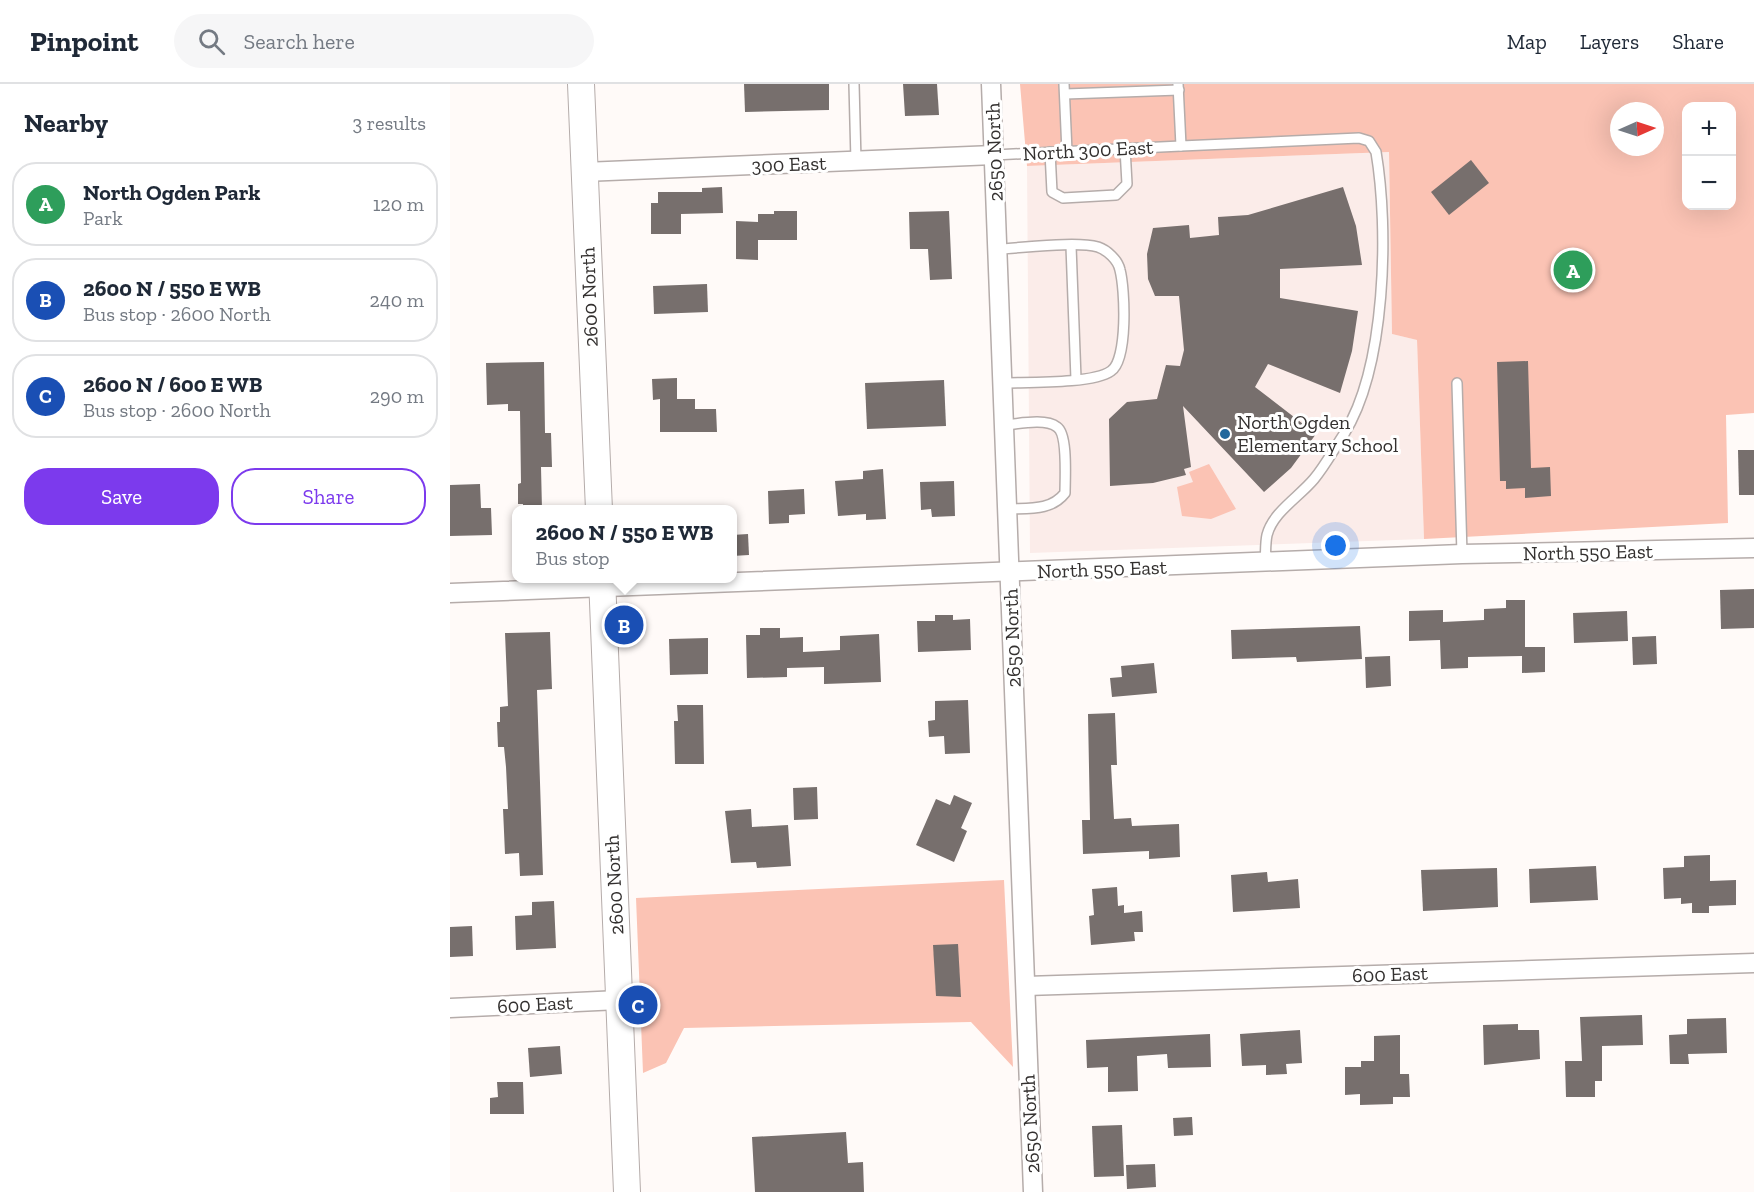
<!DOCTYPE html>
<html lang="en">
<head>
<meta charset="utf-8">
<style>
	:root { --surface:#fff; --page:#f6f6f7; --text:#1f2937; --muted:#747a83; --line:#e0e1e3; --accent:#7c3aed }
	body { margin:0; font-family:"Zilla Slab",serif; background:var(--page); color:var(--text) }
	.controls { position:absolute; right:18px; top:18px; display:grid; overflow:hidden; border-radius:12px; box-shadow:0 6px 24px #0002 }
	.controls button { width:54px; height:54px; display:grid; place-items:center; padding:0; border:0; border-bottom:2px solid var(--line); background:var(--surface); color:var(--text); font:30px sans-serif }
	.compass { position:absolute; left:1160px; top:18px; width:54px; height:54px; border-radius:50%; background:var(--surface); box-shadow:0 6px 24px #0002; rotate:87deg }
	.you { position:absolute; left:886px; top:462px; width:21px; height:21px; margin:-15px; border:4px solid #fff; border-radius:50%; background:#1a73e8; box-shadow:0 0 0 9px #1a73e833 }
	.badge { display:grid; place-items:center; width:39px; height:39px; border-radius:50%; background:var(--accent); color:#fff; font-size:20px; font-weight:700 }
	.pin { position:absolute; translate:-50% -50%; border:3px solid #fff; box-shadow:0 2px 6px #0006 }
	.popup { position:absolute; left:62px; top:421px; width:225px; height:78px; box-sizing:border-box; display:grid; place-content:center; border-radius:12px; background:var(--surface); filter:drop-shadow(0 2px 4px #0005); font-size:20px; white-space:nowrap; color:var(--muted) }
	.popup b { font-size:22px; color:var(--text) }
	.popup::after { content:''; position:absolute; left:50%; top:100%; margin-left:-12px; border:12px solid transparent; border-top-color:var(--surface) }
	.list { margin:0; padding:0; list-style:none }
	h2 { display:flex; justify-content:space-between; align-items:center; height:78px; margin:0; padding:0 24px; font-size:26px }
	h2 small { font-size:20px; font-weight:400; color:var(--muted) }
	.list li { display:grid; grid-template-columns:39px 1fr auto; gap:18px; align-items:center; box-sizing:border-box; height:84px; margin:0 12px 12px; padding:0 12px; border:2px solid var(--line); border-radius:24px }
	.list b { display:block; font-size:22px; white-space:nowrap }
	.list p { margin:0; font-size:20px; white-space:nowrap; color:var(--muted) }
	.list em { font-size:20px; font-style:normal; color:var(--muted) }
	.actions { display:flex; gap:12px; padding:18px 24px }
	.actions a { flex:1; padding:14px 0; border:2px solid var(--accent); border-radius:24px; text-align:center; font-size:21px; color:var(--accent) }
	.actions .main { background:var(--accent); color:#fff }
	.icon { flex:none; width:33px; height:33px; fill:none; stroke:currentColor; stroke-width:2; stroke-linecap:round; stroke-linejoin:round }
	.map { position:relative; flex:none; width:1304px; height:1108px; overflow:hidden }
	header { display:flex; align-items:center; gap:36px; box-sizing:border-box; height:84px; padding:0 30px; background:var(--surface); border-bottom:2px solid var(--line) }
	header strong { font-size:28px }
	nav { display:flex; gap:33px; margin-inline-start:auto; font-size:21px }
	.search { width:420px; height:54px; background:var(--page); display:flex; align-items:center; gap:15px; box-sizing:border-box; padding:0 21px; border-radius:33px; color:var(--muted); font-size:22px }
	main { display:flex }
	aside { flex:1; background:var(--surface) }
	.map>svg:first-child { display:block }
	.built { fill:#fbece9 }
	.green { fill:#fbc3b4; fill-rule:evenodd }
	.building { fill:#776f6d }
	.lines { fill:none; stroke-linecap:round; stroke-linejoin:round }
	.lane-casing { stroke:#b5acaa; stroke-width:12 }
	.street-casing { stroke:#b5acaa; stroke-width:21 }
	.secondary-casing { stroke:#b5acaa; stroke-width:28 }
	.lane { stroke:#fff; stroke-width:9 }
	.street { stroke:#fff; stroke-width:18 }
	.secondary { stroke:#fff; stroke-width:26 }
	.poi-dot { fill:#21679c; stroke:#fff; stroke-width:2 }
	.labels { text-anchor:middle; stroke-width:6; stroke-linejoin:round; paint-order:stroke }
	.street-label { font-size:20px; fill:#33302f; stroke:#fff }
	.poi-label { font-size:20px; fill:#33302f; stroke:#fff; text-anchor:start }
</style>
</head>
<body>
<header>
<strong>Pinpoint</strong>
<div class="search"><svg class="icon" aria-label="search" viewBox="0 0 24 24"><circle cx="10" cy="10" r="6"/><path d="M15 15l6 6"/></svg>Search here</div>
<nav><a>Map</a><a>Layers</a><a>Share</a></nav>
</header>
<main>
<aside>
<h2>Nearby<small>3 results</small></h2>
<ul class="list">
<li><span class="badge" style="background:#2e9e5b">A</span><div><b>North Ogden Park</b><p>Park</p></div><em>120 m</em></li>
<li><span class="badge" style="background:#1a4fb4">B</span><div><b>2600 N / 550 E WB</b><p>Bus stop · 2600 North</p></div><em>240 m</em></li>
<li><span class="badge" style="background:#1a4fb4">C</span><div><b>2600 N / 600 E WB</b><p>Bus stop · 2600 North</p></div><em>290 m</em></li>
</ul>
<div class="actions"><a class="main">Save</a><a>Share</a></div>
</aside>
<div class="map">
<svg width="1304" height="1108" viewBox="0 0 1304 1108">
	<rect width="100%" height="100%" fill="#fffaf8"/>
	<path class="built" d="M939,68L942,250L967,256L974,455L580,469L577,82Z"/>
	<g class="green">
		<path d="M570,0H1304V329L1276,331L1278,439L974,455L967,256L942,250L939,68L577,82ZM1236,22H1282V122H1236ZM1169,27H1205V63H1169Z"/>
		<path d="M759,380L786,425L761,435L732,432L727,403L743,398L739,388Z"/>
		<path d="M554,796L563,983L521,938L234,944L216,979L193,989L186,814Z"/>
	</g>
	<g class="building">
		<path d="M294,0H379V26L295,28Z"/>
		<path d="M453,0H487L489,31L455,32Z"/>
		<path d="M1021,76L1039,99L999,131L981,108Z"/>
		<path d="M272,103L273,129L231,130V150H201V119H208V108H252V104Z"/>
		<path d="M893,103L906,142L912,181L830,185V214L908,227L902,267L890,309L818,280L805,303L866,350L841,384L814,408L733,322L741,383L734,385L736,391L703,399L660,402L659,335L677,318L707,315L716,281L730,282L734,266L729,212H705L698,195L697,170L703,144L739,141L740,154L769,151L768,133L798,131Z"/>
		<path d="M324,127H347V156H308V176L286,175V137L308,138V130H324Z"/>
		<path d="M499,127L502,195L480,196L478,165H460L459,128Z"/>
		<path d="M257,200L258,228L204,230L203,202Z"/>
		<path d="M1078,277L1081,384L1100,383L1101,412L1075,414V404L1056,405V397H1050L1047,278Z"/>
		<path d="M94,278L95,349H101L102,383H91L92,426H73V420H68V400L71,399L70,327H58V320L37,321L36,279Z"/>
		<path d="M227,294V315H245V325H266L267,348H210V315L203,316L202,295Z"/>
		<path d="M494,296L496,342L417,345L415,299Z"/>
		<path d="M1288,366H1304V411H1289Z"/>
		<path d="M433,385L436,435L416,436V430L388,432L385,397L413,395V387Z"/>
		<path d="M504,397L505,432L482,433L481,425L471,426L470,398Z"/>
		<path d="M30,400L31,424H41L42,451L0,452V401Z"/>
		<path d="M354,405L355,430L339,431V439L319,440L318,407Z"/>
		<path d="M298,450L299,471L282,472V451Z"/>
		<path d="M1304,505V544L1271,545L1270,506Z"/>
		<path d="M1056,516H1075V563H1095V588L1072,589V572L1018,573V584L991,585L990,556L959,557V527L993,526V538L1034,536V525L1056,524Z"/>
		<path d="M1177,527L1178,557L1124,559L1123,529Z"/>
		<path d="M485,531H503V536L520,535L521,566L468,568L467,537H485Z"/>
		<path d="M910,542L912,575L847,578L846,573L782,575L781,546Z"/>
		<path d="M310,544H330V554L353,553V568L390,566V552L429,550L431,598L374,600V583L337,584V593L297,594L296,551H310Z"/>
		<path d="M100,548L102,605L87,606L93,791L70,792L69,769L55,770L53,725H58L56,683L54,663H48L47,638H50V623L58,622L55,549Z"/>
		<path d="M1206,552L1207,580L1183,581L1182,553Z"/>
		<path d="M258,554V590L220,591L219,555Z"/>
		<path d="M940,572L941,602L916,604L915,573Z"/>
		<path d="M704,579L707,609L662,613L660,594L672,593L671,582Z"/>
		<path d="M518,616L520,669L495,670L494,652L479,653L478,637L485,636V617Z"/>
		<path d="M227,621H253L254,680H225L224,637H228Z"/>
		<path d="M665,629L667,681H661L664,735L681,734L682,742L729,740L730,773L699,775V767L633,770L632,736H640L638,630Z"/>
		<path d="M367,703L368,735L344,736L343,704Z"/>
		<path d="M504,711L522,719L511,744L517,747L504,778L466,761L486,715L500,721Z"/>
		<path d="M301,725L302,743L338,741L341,782L307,784L306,778L281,779L275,727Z"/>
		<path d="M1260,771V797L1286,796V821L1259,822V829H1242V819L1231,820V814L1214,815L1213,784L1234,783V772Z"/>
		<path d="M1146,782L1148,816L1080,819L1079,785Z"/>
		<path d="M1047,784L1048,823L973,827L971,786Z"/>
		<path d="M817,788L818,798L848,795L850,824L783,828L781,791Z"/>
		<path d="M667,803L668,822L674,821V829L692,827L693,848H684L685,857L641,861L639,832L644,831L642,805Z"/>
		<path d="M104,817L106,864L66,866L65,832L82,831V818Z"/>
		<path d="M22,842L23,872L0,873V843Z"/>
		<path d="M508,860L511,913L486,912L483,861Z"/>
		<path d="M1192,931L1193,961L1152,962V997H1145V1013H1116L1115,977H1132L1130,933Z"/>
		<path d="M1276,934L1277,969L1238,970L1239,980H1220L1219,951L1237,950V935Z"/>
		<path d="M1068,940V946H1089L1090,975L1034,981L1033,941Z"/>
		<path d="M850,946L852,979L836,980L837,990L816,991V981L792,982L790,950Z"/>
		<path d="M760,950L761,983L718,984L717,970L687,972L688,1007L658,1008V983L637,984L636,956Z"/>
		<path d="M950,951V990H959L960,1013H943V1020L910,1021V1010L895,1011V983H911V977H924V952Z"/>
		<path d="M110,962L112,990L80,993L78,964Z"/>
		<path d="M47,998H73L74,1030H40V1014L48,1013Z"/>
		<path d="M742,1033L743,1051L724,1052L723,1034Z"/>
		<path d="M672,1041L674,1092L644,1093L642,1042Z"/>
		<path d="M396,1048L398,1079L413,1078L414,1108H305L302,1053Z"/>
		<path d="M705,1080L706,1103L677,1105L676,1081Z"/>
	</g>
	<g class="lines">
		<defs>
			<g id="lane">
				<path d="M404,0L406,77"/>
				<path d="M614,0L617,68"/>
				<path d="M728,0L731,62L909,54L919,57L926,68C939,145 936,283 894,350C884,365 875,382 864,395C849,413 823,428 817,451C815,460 816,470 815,478"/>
				<path d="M615,10L729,6"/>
				<path d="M600,68L602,108L613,114L666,111L677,100L675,64"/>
				<path d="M544,71L731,62"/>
				<path d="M621,162L626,295"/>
				<path d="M548,165C573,164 626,157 648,163C657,166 668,176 670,186C675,205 678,276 661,287C643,300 578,298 553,299"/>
				<path d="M1007,299L1012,470"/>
				<path d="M554,341C568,340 595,334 607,343C618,350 615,395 615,409C601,427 579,424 558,425"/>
			</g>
			<g id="street">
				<path d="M541,0L583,1108"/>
				<path d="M134,88L544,71"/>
				<path d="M0,509L1012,470L1304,464"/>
				<path d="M576,902L1304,879"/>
				<path d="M0,924L169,916"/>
			</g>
			<g id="secondary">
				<path d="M131,0L149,426"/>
				<path d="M152,494L177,1108"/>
			</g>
		</defs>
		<use href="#lane" class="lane-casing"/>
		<use href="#street" class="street-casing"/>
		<use href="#secondary" class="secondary-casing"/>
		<use href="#lane" class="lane"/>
		<use href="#street" class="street"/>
		<use href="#secondary" class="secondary"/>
	</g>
	<circle class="poi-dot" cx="775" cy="350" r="6"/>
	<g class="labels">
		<g class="street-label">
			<text transform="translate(638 66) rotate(-3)" y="7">North 300 East</text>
			<text transform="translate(544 68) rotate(-92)" y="7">2650 North</text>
			<text transform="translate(339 80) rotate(-2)" y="7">300 East</text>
			<text transform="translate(139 213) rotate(-92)" y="7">2600 North</text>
			<text transform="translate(1138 468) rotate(-1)" y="7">North 550 East</text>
			<text transform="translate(652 485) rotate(-2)" y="7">North 550 East</text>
			<text transform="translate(562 554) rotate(-92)" y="7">2650 North</text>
			<text transform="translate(164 801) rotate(-93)" y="7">2600 North</text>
			<text transform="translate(940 890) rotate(-2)" y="7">600 East</text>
			<text transform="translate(85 920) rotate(-3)" y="7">600 East</text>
			<text transform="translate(580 1040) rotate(-93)" y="7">2650 North</text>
		</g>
		<g class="poi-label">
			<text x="787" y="345">North Ogden<tspan x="787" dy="23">Elementary School</tspan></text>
		</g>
	</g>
</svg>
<div class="controls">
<button>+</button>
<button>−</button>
</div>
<svg class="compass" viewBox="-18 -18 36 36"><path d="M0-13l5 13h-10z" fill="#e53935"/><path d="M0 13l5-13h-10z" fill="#747a83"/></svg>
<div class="you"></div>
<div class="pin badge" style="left:1123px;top:186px;background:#2e9e5b">A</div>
<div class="pin badge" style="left:174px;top:541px;background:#1a4fb4">B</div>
<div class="popup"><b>2600 N / 550 E WB</b>Bus stop</div>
<div class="pin badge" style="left:188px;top:921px;background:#1a4fb4">C</div>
</div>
</main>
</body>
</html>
